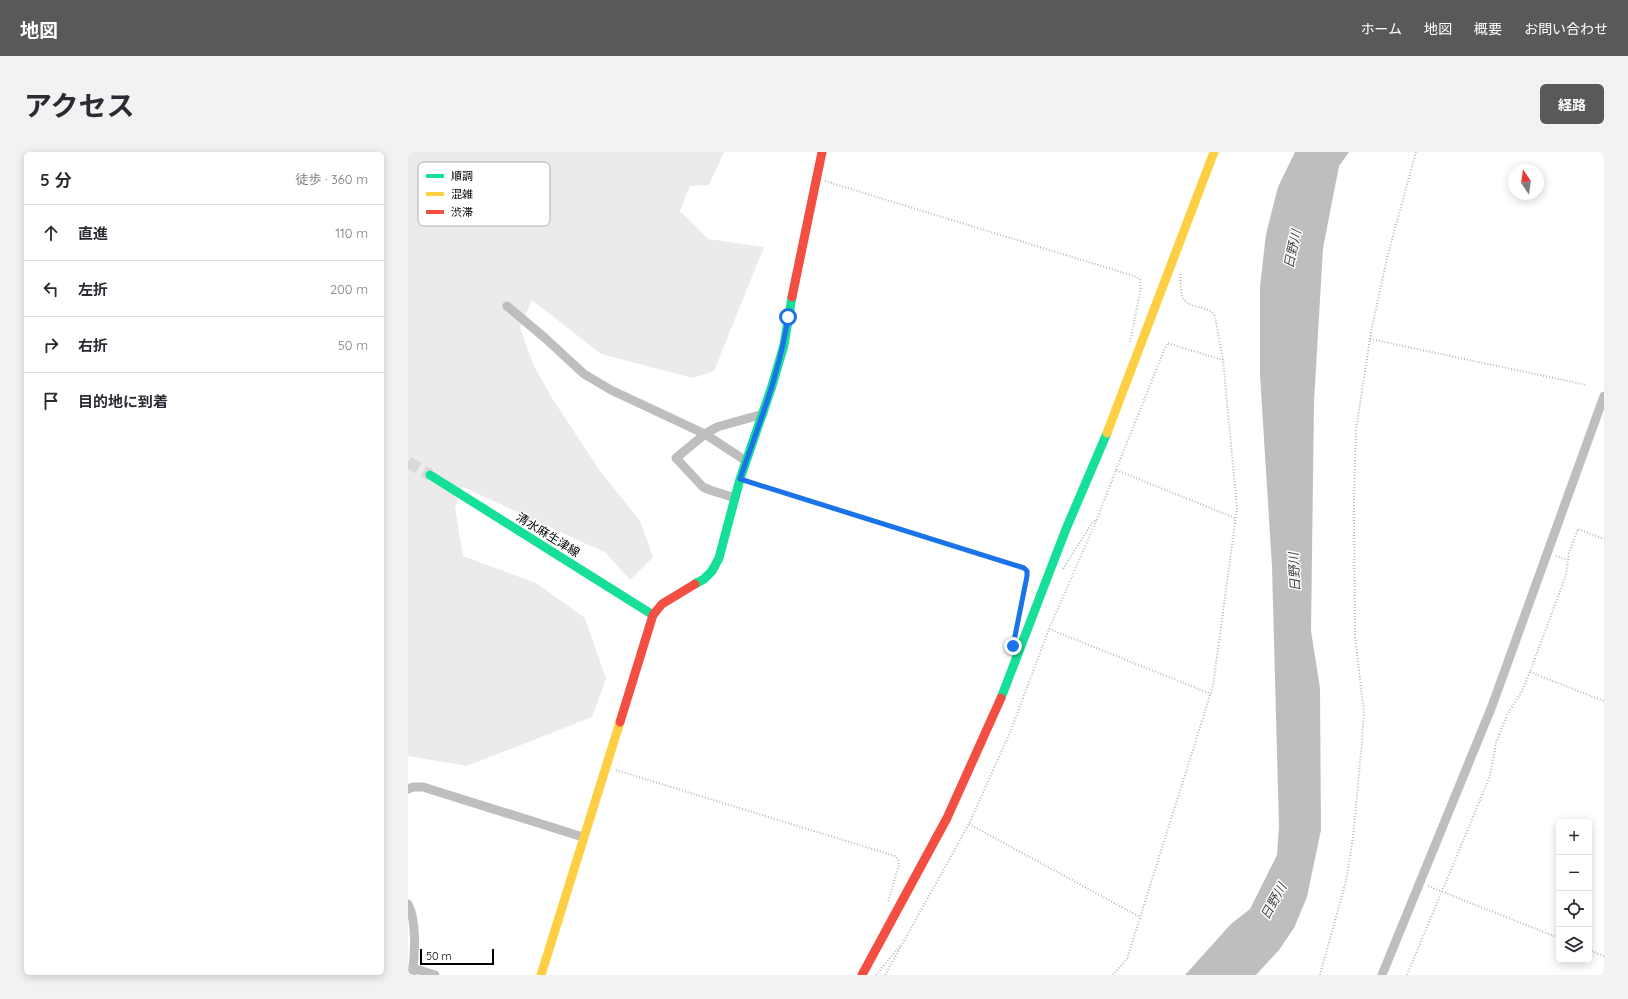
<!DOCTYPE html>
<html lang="ja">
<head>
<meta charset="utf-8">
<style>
	:root { --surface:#fff; --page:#f2f2f3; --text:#2b2b33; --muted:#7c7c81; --line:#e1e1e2; --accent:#595959 }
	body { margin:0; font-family:Quicksand,"Noto Sans JP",sans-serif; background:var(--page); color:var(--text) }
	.controls { position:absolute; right:12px; bottom:12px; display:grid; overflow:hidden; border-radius:6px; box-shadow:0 2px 10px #0003 }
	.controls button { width:36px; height:36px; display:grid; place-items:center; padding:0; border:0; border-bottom:1px solid var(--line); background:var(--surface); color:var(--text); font:20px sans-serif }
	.compass { position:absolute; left:1100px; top:12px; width:36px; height:36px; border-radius:50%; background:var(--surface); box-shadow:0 2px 10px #0003; rotate:347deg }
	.scale { position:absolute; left:12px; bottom:10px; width:74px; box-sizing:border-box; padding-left:4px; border:2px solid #000; border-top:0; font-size:11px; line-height:14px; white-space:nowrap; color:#000; -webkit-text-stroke:3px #fff; paint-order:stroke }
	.stop { position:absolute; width:12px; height:12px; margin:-9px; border:3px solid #1a73e8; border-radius:50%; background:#fff }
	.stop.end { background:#1a73e8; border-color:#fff; box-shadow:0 1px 4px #0008 }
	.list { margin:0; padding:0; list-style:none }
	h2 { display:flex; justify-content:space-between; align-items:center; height:52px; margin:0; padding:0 16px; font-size:17px }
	h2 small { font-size:13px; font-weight:400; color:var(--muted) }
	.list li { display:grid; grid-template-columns:26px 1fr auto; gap:12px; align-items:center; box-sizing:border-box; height:56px; padding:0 16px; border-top:1px solid var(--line) }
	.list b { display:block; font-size:15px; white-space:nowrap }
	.list em { font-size:13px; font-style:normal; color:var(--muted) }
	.icon { flex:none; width:22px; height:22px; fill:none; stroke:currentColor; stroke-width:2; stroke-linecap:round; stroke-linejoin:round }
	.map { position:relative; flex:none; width:1196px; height:823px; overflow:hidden; border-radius:6px }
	header { display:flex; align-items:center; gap:24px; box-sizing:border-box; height:56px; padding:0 20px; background:var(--accent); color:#fff }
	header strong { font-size:19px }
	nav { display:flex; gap:22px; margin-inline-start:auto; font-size:14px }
	.intro { display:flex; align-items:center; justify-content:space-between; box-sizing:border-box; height:96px; padding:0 24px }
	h1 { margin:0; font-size:28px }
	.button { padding:10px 18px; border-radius:6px; background:var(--accent); color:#fff; font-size:14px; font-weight:700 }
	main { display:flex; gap:24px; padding:0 24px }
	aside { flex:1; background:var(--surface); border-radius:6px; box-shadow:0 2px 10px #0003 }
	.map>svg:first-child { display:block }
	.green { fill:#ebebeb }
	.water { fill:#bebebe }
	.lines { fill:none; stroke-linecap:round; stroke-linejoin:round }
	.secondary-tunnel { stroke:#d9d9d9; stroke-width:12; stroke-dasharray:12 6; stroke-linecap:butt }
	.path { stroke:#b9b9b9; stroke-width:2; stroke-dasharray:1 2; stroke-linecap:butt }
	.street { stroke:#bebebe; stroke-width:9 }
	.fast { stroke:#16e098; stroke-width:9 }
	.slow { stroke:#ffcf43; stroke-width:9 }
	.jam { stroke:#f24e42; stroke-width:9 }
	.route { stroke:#1a73e8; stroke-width:5 }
	.labels { text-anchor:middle; stroke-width:3; stroke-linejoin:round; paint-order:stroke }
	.street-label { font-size:12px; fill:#000; stroke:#fff }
	.water-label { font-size:13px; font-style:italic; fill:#434343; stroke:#fff }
	.key { fill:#fff; stroke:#b2b2b2; stroke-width:1 }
	.key-label { font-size:11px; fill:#000 }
</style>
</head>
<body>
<header>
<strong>地図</strong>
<nav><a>ホーム</a><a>地図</a><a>概要</a><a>お問い合わせ</a></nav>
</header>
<div class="intro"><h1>アクセス</h1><a class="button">経路</a></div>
<main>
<aside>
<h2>5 分<small>徒歩 · 360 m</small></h2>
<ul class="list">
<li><svg class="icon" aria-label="ahead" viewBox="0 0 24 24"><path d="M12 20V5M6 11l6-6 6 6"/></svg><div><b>直進</b></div><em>110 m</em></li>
<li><svg class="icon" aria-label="left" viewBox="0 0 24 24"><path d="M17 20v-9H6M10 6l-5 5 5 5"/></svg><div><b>左折</b></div><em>200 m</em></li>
<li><svg class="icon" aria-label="right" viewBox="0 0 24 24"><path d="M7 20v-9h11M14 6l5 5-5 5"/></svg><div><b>右折</b></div><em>50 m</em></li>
<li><svg class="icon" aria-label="arrive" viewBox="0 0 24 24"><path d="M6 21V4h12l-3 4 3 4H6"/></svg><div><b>目的地に到着</b></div></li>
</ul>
</aside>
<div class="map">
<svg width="1196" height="823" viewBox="0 0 1196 823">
	<rect width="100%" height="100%" fill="#fff"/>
	<path class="green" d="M0,0H316L301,33L282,34L272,59L300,87L356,95L306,219L285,226L193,202L124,148L112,176L126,214L144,246L192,319L232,369L245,405L222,428L198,401L55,335L47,356L55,404L128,431L177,466L198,527L184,565L59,614L0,604Z"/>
	<path class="water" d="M887,0H941L931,14L915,96L906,250L903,479L912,536L913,678L899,745L886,776L871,798L848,823H777L823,772L842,757L869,703L871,675L864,415L852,223V135L858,82L870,35Z"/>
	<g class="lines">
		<path class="secondary-tunnel" d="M0,310L22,323"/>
		<g class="path">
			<path d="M417,29L726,124L732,127L733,136L722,190"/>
			<path d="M962,187L1179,233"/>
			<path d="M708,318L759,191L815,208"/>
			<path d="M341,330L616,416L619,419V424L609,476"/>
			<path d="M1148,404L1159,408"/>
			<path d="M655,417L684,371L689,367L708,318L827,366"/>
			<path d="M641,477L803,542"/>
			<path d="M1122,520L1196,549"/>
			<path d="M208,618L487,704L490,707L491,713L480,750"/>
			<path d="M561,672L732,765"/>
			<path d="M1020,734L1151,786"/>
			<path d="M1181,798L1196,804"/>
			<path d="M468,823L493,793"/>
			<path d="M477,823L561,672L603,578L641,477L689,367"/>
			<path d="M705,823L719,807L805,534L829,356L815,208L807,164C799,152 778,158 774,143C772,136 773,127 773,120"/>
			<path d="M912,823L938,729L945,685L954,590L956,561L947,485L946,345L948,278L963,180L979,106L1008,0"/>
			<path d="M999,823L1082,624L1088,591L1099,563L1113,541L1122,520L1158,423L1161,401L1170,377L1196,387"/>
		</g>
		<g class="street">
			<path d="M99,154L137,186L176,222L203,238L297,282L338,309"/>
			<path d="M327,346L302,338L295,335L268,306L297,282L309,275L355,262"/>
			<path d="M0,637L5,635H15L175,685"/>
			<path d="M0,752C9,769 7,804 4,823"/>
			<path d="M5,816L27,823"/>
			<path d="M974,823L1084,554L1196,244"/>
		</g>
		<g class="fast">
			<path d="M22,323L245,463"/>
			<path d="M287,432L296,427L304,419L311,406L332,327L364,234L376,193L384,145"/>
			<path d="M593,546L658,377L699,281"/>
		</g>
		<g class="slow">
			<path d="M699,281L806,0"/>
			<path d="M133,823L212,570"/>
		</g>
		<g class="jam">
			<path d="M384,145L414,0"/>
			<path d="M212,570L245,463L254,452L287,432"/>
			<path d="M454,823L539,666L593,546"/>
		</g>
	</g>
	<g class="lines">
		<path class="route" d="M380,165C372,221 350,274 332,327L616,416L619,419V424L605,494"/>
	</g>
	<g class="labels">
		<g class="street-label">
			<text transform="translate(140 383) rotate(32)" y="4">清水麻生津線</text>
		</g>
		<g class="water-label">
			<text transform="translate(884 97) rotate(-78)" y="5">日野川</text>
			<text transform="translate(886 420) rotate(-93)" y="5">日野川</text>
			<text transform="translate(865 749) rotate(-61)" y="5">日野川</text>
		</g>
	</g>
	<rect x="10" y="10" width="132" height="64" rx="6" class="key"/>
	<rect x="18" y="22" width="18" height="4" fill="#16e098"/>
	<rect x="18" y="40" width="18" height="4" fill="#ffcf43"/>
	<rect x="18" y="58" width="18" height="4" fill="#f24e42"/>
	<g class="key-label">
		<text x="43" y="28">順調</text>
		<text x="43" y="46">混雑</text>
		<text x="43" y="64">渋滞</text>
	</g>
</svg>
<div class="controls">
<button>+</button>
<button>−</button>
<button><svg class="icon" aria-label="locate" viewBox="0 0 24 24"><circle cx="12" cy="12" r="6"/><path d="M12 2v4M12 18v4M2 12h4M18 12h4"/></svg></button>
<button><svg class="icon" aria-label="layers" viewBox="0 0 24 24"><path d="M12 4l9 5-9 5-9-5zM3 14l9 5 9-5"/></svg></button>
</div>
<svg class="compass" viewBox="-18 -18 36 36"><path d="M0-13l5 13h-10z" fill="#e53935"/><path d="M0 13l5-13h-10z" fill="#7c7c81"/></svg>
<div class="scale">50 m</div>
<div class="stop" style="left:380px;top:165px"></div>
<div class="stop end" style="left:605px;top:494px"></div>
</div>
</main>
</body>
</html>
